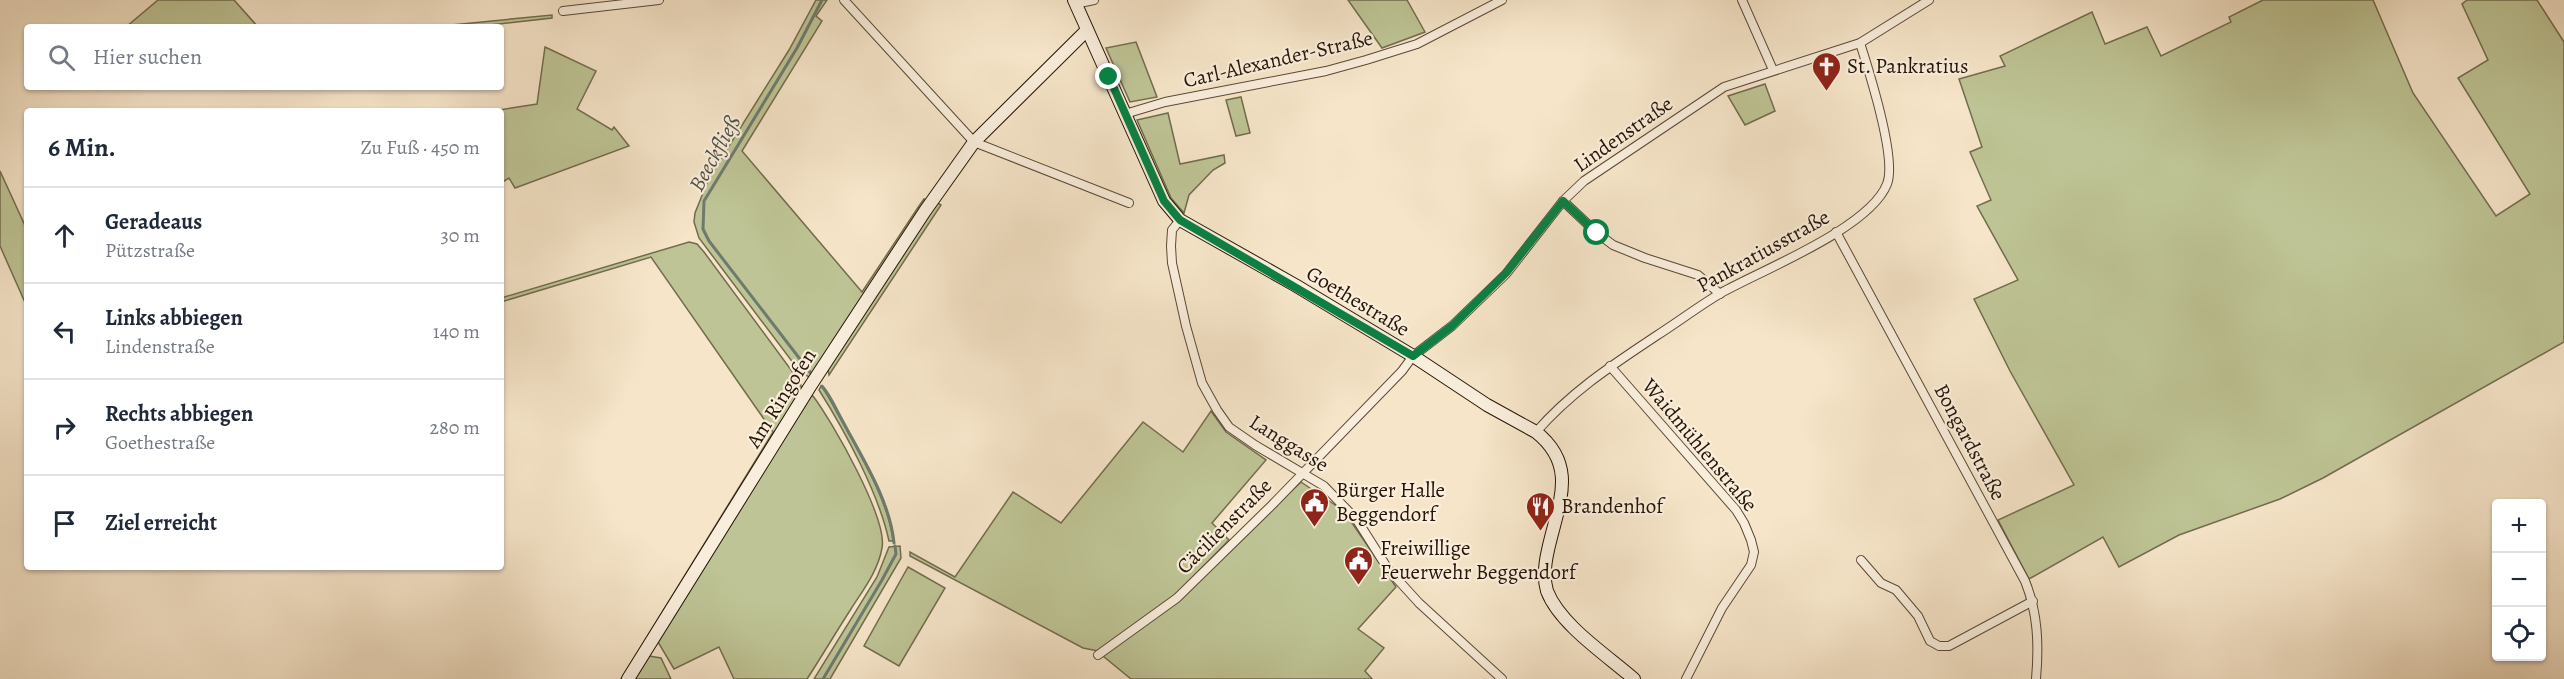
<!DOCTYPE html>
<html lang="de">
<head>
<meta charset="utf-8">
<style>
	:root { --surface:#fff; --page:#f6f6f7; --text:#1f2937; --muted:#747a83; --line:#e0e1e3 }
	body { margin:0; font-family:Alegreya,serif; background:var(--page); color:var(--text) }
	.controls { position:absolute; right:18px; bottom:18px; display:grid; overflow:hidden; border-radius:6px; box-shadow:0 2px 4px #0004 }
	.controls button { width:54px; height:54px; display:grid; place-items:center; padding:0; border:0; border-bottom:2px solid var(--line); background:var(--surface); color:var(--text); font:30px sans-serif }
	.stop { position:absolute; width:18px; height:18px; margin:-14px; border:4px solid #0b8043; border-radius:50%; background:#fff }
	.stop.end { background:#0b8043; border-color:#fff; box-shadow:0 2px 6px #0008 }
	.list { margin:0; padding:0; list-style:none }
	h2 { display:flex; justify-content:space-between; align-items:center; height:78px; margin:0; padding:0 24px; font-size:26px }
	h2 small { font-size:20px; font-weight:400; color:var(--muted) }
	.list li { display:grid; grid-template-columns:39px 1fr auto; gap:18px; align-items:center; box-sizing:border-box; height:96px; padding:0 24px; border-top:2px solid var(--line) }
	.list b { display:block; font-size:22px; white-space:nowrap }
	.list p { margin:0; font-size:20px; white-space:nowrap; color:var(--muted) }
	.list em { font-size:20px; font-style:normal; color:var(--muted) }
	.icon { flex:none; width:33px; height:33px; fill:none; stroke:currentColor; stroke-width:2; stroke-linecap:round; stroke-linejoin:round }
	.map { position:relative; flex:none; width:2564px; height:679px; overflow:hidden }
	.search { position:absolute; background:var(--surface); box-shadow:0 2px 4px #0004; left:24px; top:24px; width:480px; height:66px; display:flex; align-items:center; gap:15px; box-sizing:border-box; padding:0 21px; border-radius:6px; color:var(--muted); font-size:22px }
	.panel { position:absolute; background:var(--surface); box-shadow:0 2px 4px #0004; left:24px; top:108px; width:480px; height:462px; border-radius:6px }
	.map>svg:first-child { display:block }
	.green { fill:#bec495; stroke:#726c4e; stroke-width:1.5 }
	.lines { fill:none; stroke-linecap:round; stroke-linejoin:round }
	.stream { stroke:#6d7b6f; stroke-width:3 }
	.street-casing { stroke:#5a4837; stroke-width:10 }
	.secondary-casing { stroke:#261406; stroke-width:14 }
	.street { stroke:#f9eedc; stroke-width:8 }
	.secondary { stroke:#f9eedc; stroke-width:12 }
	.route { stroke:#0b8043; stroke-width:8 }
	.labels { text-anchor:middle; stroke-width:4.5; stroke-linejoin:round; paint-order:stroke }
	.street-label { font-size:21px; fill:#261406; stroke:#f9eedc }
	.poi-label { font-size:21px; fill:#261406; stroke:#f9eedc; text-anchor:start }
	.water-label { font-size:22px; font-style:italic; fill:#505043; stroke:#f9eedc }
</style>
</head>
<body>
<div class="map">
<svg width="2564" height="679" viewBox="0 0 2564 679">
	<rect width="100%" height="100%" fill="#f6e5c9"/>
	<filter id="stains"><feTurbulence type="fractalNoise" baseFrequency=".00333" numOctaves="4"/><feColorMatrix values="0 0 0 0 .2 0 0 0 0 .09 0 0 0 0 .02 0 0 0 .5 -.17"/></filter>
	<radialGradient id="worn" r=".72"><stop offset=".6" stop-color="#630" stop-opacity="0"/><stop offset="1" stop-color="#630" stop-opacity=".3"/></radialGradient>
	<g class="green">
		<path d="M158,0H234L258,27H126Z"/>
		<path d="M816,0H827L816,16L822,21L742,151L862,292L919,206L924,199L926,201L810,378L797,368L699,238L694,222L695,213L709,178L789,50Z"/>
		<path d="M1348,0H1407L1425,32L1382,48Z"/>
		<path d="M2263,0H2373L2413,93L2496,216L2530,194L2458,78L2488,60L2462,4L2467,0H2537L2564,42V342L2323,478L2280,499L2179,535L2119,567L2103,537L2029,579L1998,520L2074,485L2010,371L1974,299L2018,280L1977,206L1991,200L1970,152L1982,147L1959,79L2005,66L2000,56L2092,12L2105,44L2147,27L2161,56L2231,22L2229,17Z"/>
		<path d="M552,15V18L472,27H431Z"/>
		<path d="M1136,42L1157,97L1130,102L1106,48Z"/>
		<path d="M545,47L596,71L577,109L612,130L614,127L629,146L515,188L509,178L501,183V111H493L537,104Z"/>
		<path d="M1765,84L1775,111L1745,125L1728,96Z"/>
		<path d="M1241,97L1250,133L1236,136L1226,100Z"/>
		<path d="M1168,113L1180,164L1224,155L1225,163L1213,170L1189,195L1184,213L1171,198L1137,120Z"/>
		<path d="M0,171L27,230V307L0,246Z"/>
		<path d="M936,202L941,205L829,375L828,369Z"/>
		<path d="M689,242L697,244L704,252L800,382L802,390L624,679H621L773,432L651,257L501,302V298Z"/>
		<path d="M821,386C829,396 834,408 840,418C859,453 889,501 893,541H889C879,494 845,431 819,390Z"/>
		<path d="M811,396H813C832,421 888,519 882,548C878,571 863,590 851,609C836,632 822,656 807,679H734L719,647L674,669L658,642Z"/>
		<path d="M1211,411L1226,432L1266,460L1212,523L1229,540L1176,594L1098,651L1083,648L910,556V552L955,577L1013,492L1061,523L1143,422L1183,452Z"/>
		<path d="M1301,482L1338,507L1352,523L1396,587L1358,629L1384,648L1365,671L1372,679H1131L1103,656L1154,618Z"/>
		<path d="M900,546L901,558L830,679H814L877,577L889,547Z"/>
		<path d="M908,567L945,588L899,666L864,646Z"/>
		<path d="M649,656L661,658L671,679H635Z"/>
	</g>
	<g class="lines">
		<g class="stream">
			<path d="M813,376L709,241L703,229L704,201L797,48L822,0"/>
			<path d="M822,386C830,395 835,407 841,418C861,456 890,500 894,543"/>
			<path d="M823,679L882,580L896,554L895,546"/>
		</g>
		<defs>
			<g id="street">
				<path d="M844,0L974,142L1129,203"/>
				<path d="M1742,0L1773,70"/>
				<path d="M1075,4L1094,0"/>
				<path d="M563,11L659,0"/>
				<path d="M1125,114L1165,102L1326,71L1366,60L1417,44L1502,0"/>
				<path d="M1563,201L1597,233L1613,245L1645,258L1698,275L1720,294"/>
				<path d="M1180,220L1172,230L1171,246L1172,263L1186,326L1202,383L1217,410L1229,427L1255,445L1324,486L1357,520L1388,569L1419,603L1502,679"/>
				<path d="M1836,232L2025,581C2038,613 2039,645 2036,679"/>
				<path d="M1610,366L1736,510L1744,523L1751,540L1754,552L1751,565L1722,608L1686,679"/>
				<path d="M1536,432C1572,391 1611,366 1656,336C1678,322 1699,306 1721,293C1762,270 1870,228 1887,184C1897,159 1869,71 1860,43"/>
				<path d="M1861,560L1881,583L1896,590L1918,616L1930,641L1939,646H1949L2033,601"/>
				<path d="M1098,655L1177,598L1272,505L1402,371L1413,356L1452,326L1506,274L1563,201L1584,181L1724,87L1860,43L1929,0"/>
			</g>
			<g id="secondary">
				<path d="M1074,0L1164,201L1180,220L1295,285L1413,356L1487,405L1536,432C1579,466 1558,504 1548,550C1545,563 1543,578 1547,591C1560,625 1608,656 1634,679"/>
				<path d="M628,679L809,388L925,211L974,142L1087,30"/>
			</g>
		</defs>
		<use href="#street" class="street-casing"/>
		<use href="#secondary" class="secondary-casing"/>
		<use href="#street" class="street"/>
		<use href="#secondary" class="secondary"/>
	</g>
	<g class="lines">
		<path class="route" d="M1109,77L1164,201L1180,220L1413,356L1452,326L1506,273L1563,201L1597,233"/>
	</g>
	<defs>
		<symbol id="church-pin" viewBox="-11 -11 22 30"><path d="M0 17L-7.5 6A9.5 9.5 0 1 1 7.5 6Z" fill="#8f2418" stroke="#f9eedc"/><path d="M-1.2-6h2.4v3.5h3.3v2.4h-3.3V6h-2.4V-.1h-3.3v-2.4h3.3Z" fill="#fff"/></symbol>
		<symbol id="civic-pin" viewBox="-11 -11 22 30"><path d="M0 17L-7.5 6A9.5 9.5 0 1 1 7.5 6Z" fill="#8f2418" stroke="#f9eedc"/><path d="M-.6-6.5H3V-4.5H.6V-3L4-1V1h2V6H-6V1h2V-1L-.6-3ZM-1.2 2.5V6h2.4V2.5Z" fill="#fff"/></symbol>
		<symbol id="restaurant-pin" viewBox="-11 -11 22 30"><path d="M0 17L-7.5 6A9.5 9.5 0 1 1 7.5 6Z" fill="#8f2418" stroke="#f9eedc"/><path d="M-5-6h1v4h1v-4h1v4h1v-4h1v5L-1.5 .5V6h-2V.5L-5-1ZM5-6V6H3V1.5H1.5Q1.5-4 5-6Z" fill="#fff"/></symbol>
	</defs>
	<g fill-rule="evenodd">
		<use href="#church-pin" x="1810" y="50" width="33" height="45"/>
		<use href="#civic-pin" x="1298" y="486" width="33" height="45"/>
		<use href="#restaurant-pin" x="1524" y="490" width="33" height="45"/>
		<use href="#civic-pin" x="1342" y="544" width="33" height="45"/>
	</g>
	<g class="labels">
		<g class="street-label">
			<text transform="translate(1278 59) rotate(-13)" y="7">Carl-Alexander-Straße</text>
			<text transform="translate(1623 134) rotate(-35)" y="7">Lindenstraße</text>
			<text transform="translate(1763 251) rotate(-29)" y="7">Pankratiusstraße</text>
			<text transform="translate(1358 301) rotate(31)" y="7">Goethestraße</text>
			<text transform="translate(781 398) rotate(-58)" y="7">Am Ringofen</text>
			<text transform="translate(1970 442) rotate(62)" y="7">Bongardstraße</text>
			<text transform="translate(1289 443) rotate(32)" y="7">Langgasse</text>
			<text transform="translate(1700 445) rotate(50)" y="7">Waidmühlenstraße</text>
			<text transform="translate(1224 526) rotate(-45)" y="7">Cäcilienstraße</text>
		</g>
		<g class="poi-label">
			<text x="1847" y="73">St. Pankratius</text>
			<text x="1336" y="497">Bürger Halle<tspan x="1336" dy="24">Beggendorf</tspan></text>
			<text x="1561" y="513">Brandenhof</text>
			<text x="1380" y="555">Freiwillige<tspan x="1380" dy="24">Feuerwehr Beggendorf</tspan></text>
		</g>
		<g class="water-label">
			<text transform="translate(714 153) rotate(-61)" y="8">Beeckfließ</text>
		</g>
	</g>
	<rect width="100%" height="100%" filter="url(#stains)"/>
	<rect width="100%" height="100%" fill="url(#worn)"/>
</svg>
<div class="controls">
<button>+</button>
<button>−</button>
<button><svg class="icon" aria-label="locate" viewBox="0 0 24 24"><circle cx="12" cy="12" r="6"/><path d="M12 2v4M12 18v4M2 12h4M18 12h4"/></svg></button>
</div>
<div class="stop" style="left:1597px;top:233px"></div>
<div class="stop end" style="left:1109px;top:77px"></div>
<div class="search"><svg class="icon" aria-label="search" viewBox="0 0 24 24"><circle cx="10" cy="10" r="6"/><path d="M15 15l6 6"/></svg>Hier suchen</div>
<section class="panel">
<h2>6 Min.<small>Zu Fuß · 450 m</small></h2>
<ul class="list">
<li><svg class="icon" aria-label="ahead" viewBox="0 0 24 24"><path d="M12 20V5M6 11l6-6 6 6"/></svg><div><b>Geradeaus</b><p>Pützstraße</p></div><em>30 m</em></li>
<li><svg class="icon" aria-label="left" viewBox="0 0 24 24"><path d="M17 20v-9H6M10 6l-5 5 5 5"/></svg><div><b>Links abbiegen</b><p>Lindenstraße</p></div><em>140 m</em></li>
<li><svg class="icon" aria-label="right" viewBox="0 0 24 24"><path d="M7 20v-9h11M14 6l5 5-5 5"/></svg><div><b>Rechts abbiegen</b><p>Goethestraße</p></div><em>280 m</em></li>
<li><svg class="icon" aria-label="arrive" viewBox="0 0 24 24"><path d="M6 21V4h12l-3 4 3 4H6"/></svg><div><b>Ziel erreicht</b></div></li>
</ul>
</section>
</div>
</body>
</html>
